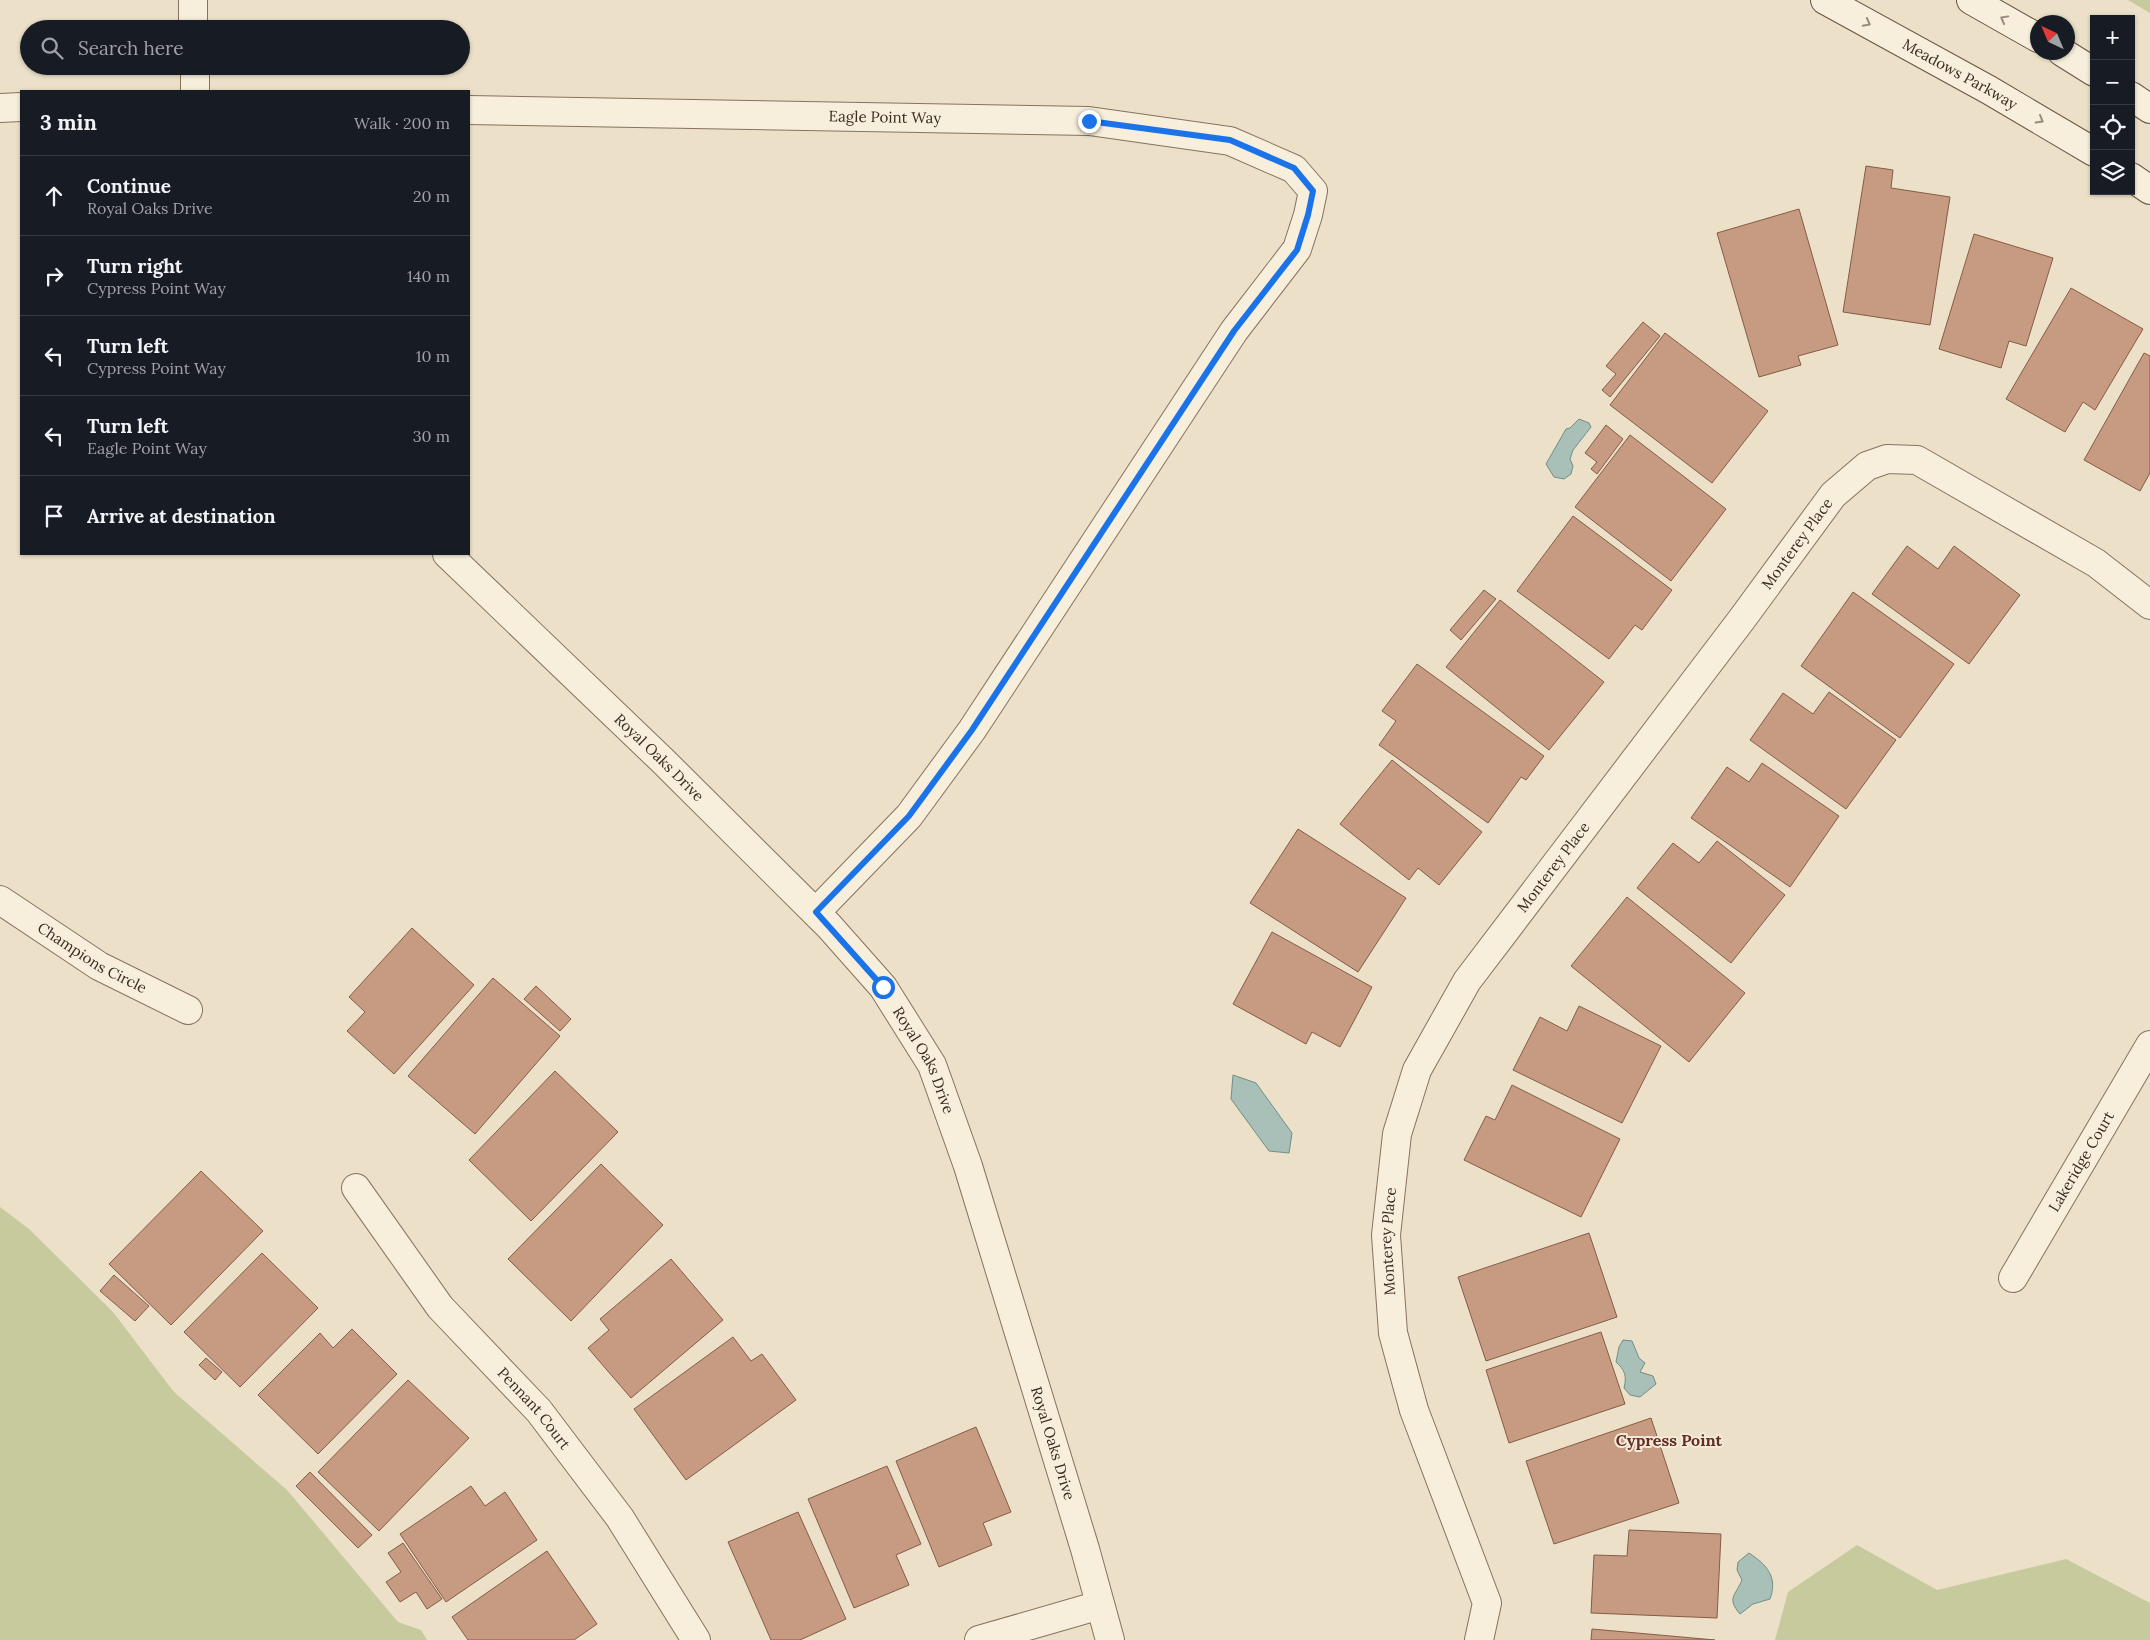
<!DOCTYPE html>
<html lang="en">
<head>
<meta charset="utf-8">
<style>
	:root { --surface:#171b24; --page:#20242c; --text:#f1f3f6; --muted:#9ea1a6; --line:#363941 }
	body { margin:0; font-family:Lora,serif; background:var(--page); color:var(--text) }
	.controls { position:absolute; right:15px; top:15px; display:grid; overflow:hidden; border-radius:0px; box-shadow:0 1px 4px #0004 }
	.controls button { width:45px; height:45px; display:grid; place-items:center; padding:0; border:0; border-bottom:1px solid var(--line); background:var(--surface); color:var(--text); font:25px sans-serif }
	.compass { position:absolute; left:2030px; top:15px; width:45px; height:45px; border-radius:50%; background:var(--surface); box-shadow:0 1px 4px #0004; rotate:316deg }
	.stop { position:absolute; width:15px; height:15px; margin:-11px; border:4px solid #1a73e8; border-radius:50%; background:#fff }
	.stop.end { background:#1a73e8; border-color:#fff; box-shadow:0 1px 5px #0008 }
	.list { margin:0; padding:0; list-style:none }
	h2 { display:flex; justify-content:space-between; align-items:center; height:65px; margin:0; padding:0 20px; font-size:21px }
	h2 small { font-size:16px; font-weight:400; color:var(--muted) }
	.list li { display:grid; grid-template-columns:32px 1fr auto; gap:15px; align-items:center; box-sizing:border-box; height:80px; padding:0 20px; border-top:1px solid var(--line) }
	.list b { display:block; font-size:19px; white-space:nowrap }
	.list p { margin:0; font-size:16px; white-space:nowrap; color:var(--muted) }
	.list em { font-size:16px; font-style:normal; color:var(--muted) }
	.icon { flex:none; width:28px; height:28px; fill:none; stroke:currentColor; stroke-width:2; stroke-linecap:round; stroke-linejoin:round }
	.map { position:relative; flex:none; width:2150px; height:1640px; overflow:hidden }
	.search { position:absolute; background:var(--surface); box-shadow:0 1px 4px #0004; left:20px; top:20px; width:450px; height:55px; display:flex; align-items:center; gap:12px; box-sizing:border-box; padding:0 18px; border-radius:28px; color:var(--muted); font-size:19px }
	.panel { position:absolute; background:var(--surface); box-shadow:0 1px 4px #0004; left:20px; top:90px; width:450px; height:465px; border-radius:0px }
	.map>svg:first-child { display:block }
	.green { fill:#c6ca9d }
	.water { fill:#a9c0b8; stroke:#708e86 }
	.building { fill:#c79b81; stroke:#855c46 }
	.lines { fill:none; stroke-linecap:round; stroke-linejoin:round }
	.minor-casing { stroke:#87725f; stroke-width:30 }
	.secondary-casing { stroke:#695442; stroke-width:30 }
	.minor { stroke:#f7eedc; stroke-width:28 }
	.secondary { stroke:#f7eedc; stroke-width:28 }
	.oneway { stroke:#988c7e }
	.route { stroke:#1a73e8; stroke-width:6 }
	.labels { text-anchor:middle; stroke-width:4; stroke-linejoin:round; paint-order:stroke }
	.street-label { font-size:15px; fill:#382b21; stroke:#f4ead8 }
	.neighbourhood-label { font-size:16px; font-weight:bold; fill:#622e23; stroke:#f4ead8 }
</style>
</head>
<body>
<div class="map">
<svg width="2150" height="1640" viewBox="0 0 2150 1640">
	<rect width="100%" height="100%" fill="#ece0c9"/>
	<g class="green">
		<path d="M2128,0H2150V13Z"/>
		<path d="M0,1207L29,1229L113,1312L174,1392L287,1490L398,1622L421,1630L427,1640H0Z"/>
		<path d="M1857,1545L1937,1590L2066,1559L2150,1603V1640H1775L1788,1592Z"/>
	</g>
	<g class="water">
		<path d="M1579,419L1589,423L1591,427L1573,450L1570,459L1573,466L1571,474L1564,479L1554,477L1546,464L1566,429L1570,428Z"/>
		<path d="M1233,1075L1256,1083L1292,1133L1289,1153L1269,1151L1231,1099Z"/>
		<path d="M1623,1340L1632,1341L1639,1358L1645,1363L1640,1372L1653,1376L1656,1384L1640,1397L1630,1395L1624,1388C1627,1376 1625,1370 1616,1362L1619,1347Z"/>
		<path d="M1749,1553C1767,1565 1778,1577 1770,1599L1753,1604L1740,1614C1726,1598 1736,1595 1742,1580L1737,1570L1738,1562Z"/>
	</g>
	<g class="building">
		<path d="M1866,166L1893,170L1891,188L1950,197L1930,325L1843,312Z"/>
		<path d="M1799,209L1838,345L1798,356L1801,365L1759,377L1717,233Z"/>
		<path d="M1974,234L2053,258L2026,346L2009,341L2001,368L1939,349Z"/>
		<path d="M2071,288L2143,329L2095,410L2083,402L2065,432L2006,399Z"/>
		<path d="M1643,322L1660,336L1610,397L1602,390L1616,374L1606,366Z"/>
		<path d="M1665,333L1768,411L1712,483L1610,405Z"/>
		<path d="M2144,353L2150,356V473L2140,491L2084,460Z"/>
		<path d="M1606,425L1623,439L1597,474L1591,469L1597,462L1585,453Z"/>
		<path d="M1630,435L1726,509L1671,581L1575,507Z"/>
		<path d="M1573,516L1672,590L1642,630L1635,625L1609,659L1517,591Z"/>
		<path d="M1907,546L1938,569L1954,546L2020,595L1969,664L1872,594Z"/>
		<path d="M1484,590L1496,599L1461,640L1450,630Z"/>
		<path d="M1853,592L1954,664L1900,738L1801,666Z"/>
		<path d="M1500,600L1604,682L1549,750L1446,667Z"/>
		<path d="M1417,664L1544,756L1526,780L1521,777L1488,823L1379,745L1396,721L1382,711Z"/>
		<path d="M1829,692L1896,740L1846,809L1750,740L1783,693L1813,714Z"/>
		<path d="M1392,760L1482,832L1439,885L1418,868L1409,880L1340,824Z"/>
		<path d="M1762,763L1839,816L1790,887L1691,818L1727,767L1749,782Z"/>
		<path d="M1298,829L1406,898L1358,972L1250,903Z"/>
		<path d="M1717,841L1785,895L1731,963L1637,888L1673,843L1699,863Z"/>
		<path d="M1627,897L1745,993L1689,1062L1571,966Z"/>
		<path d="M412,928L474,985L394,1074L347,1031L365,1012L349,997Z"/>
		<path d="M1272,932L1372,987L1340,1047L1312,1032L1306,1044L1233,1004Z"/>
		<path d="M493,978L560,1036L475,1134L408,1076Z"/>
		<path d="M536,986L571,1019L560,1031L524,999Z"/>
		<path d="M1579,1006L1661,1046L1622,1123L1513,1070L1540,1017L1567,1031Z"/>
		<path d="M555,1071L618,1132L531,1221L469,1160Z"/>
		<path d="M1512,1085L1620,1139L1581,1217L1464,1160L1486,1116L1495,1120Z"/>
		<path d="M601,1164L663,1225L571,1321L508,1259Z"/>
		<path d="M201,1171L263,1231L171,1325L109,1264Z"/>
		<path d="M1589,1233L1617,1317L1486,1361L1458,1277Z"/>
		<path d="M262,1253L318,1308L240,1387L184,1332Z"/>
		<path d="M671,1259L723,1320L631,1398L588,1348L609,1330L600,1319Z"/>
		<path d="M114,1275L149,1306L135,1321L100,1291Z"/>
		<path d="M352,1329L397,1374L318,1454L258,1395L320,1333L333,1348Z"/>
		<path d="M1601,1332L1625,1404L1509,1443L1486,1370Z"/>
		<path d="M733,1337L751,1361L762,1354L796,1400L686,1480L634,1409Z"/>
		<path d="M206,1358L222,1372L215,1380L199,1365Z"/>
		<path d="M408,1380L469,1438L379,1531L318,1472Z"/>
		<path d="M1651,1418L1679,1503L1554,1544L1526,1461Z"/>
		<path d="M976,1427L1011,1512L983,1523L992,1545L939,1567L896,1461Z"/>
		<path d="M887,1466L921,1544L896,1555L909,1585L854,1608L808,1499Z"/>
		<path d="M310,1472L372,1535L358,1548L296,1486Z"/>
		<path d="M471,1486L485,1506L505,1492L537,1540L446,1602L400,1534Z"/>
		<path d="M798,1512L846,1619L800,1640H771L728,1542Z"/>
		<path d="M1629,1530L1721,1534L1717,1618L1591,1613L1594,1555L1627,1556Z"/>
		<path d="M403,1543L442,1599L427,1609L416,1592L400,1602L386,1582L401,1572L388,1553Z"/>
		<path d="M547,1551L597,1624L574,1640H468L452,1617Z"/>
		<path d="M1592,1629L1715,1640H1591Z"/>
	</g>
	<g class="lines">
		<defs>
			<g id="minor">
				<path d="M193,0V29"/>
				<path d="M195,66V91"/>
				<path d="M0,108L21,107"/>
				<path id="s1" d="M469,110L1089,121L1230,141L1294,169L1313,191L1308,215L1297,249L1234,331L972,730L909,816L816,912"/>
				<path id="s2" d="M447,554L661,759L829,926L883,987L932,1065L968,1166L1085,1549L1110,1640"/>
				<path id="s3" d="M0,900L99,966L188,1010"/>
				<path id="s4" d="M356,1188L440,1307L539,1411L620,1518L696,1640"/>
				<path id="s5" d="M2013,1278L2150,1045"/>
				<path d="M979,1640L1100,1605"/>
				<path id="s6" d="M1479,1640L1487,1603L1414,1410L1393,1333L1386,1235L1397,1134L1417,1070L1467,981L1742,619L1833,495L1867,466L1887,459L1917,460L2096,563L2150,605"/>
			</g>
			<g id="secondary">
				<path id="s7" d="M1825,0L1989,90L2094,152"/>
				<path d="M1971,0L2038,38"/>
				<path d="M2062,52L2094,72"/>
				<path d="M2131,96L2150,109"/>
				<path d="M2131,177L2150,190"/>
			</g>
		</defs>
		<use href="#minor" class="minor-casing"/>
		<use href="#secondary" class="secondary-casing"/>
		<use href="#minor" class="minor"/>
		<use href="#secondary" class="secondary"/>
	</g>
	<defs><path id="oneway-chevron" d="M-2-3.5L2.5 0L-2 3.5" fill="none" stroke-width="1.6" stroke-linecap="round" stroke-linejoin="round" transform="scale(1.25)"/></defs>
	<g class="oneway">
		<use href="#oneway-chevron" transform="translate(2004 19) rotate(-151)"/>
		<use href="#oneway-chevron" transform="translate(1867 23) rotate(28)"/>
		<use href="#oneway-chevron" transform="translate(2040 120) rotate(30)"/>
	</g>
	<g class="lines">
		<path class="route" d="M883,987L816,912L909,816L972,730L1234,331L1297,250L1308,215L1313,191L1294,168L1230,140L1089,121"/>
	</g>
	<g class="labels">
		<g class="street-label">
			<text dy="5" stroke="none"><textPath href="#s7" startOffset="154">Meadows Parkway</textPath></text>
			<text dy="5" stroke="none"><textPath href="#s1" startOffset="416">Eagle Point Way</textPath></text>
			<text dy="5" stroke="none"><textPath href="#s6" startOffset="1241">Monterey Place</textPath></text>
			<text dy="5" stroke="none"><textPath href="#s2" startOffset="294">Royal Oaks Drive</textPath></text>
			<text dy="5" stroke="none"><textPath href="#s6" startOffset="836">Monterey Place</textPath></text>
			<text dy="5" stroke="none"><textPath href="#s3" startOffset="109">Champions Circle</textPath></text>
			<text dy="5" stroke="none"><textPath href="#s2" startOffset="699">Royal Oaks Drive</textPath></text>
			<text dy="5" stroke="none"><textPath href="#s5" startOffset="135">Lakeridge Court</textPath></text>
			<text dy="5" stroke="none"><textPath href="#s6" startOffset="416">Monterey Place</textPath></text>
			<text dy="5" stroke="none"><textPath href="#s4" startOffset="284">Pennant Court</textPath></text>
			<text dy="5" stroke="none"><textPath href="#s2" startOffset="1104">Royal Oaks Drive</textPath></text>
		</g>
		<g class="neighbourhood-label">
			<text x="1669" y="1446">Cypress Point</text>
		</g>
	</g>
</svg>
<div class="controls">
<button>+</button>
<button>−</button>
<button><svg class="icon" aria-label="locate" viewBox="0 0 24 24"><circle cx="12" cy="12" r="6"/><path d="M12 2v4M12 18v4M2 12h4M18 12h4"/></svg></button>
<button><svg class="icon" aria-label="layers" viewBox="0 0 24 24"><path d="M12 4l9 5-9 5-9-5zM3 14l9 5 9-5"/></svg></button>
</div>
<svg class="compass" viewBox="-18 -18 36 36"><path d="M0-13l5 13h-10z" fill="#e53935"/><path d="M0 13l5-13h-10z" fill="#9ea1a6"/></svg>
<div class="stop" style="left:883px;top:987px"></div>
<div class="stop end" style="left:1089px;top:121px"></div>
<div class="search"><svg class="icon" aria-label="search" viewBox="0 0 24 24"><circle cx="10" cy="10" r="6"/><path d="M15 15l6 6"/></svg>Search here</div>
<section class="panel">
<h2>3 min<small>Walk · 200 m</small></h2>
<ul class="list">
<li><svg class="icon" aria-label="ahead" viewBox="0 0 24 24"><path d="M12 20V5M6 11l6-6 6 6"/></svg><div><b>Continue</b><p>Royal Oaks Drive</p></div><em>20 m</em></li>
<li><svg class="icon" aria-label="right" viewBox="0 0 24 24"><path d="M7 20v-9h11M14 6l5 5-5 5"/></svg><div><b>Turn right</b><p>Cypress Point Way</p></div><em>140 m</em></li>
<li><svg class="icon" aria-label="left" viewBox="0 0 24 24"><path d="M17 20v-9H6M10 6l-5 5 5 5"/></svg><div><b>Turn left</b><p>Cypress Point Way</p></div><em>10 m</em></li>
<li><svg class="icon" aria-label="left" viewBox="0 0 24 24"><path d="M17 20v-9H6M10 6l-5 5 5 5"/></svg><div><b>Turn left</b><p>Eagle Point Way</p></div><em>30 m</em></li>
<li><svg class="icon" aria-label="arrive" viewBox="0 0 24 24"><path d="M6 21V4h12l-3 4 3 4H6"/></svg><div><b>Arrive at destination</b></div></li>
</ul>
</section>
</div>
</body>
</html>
